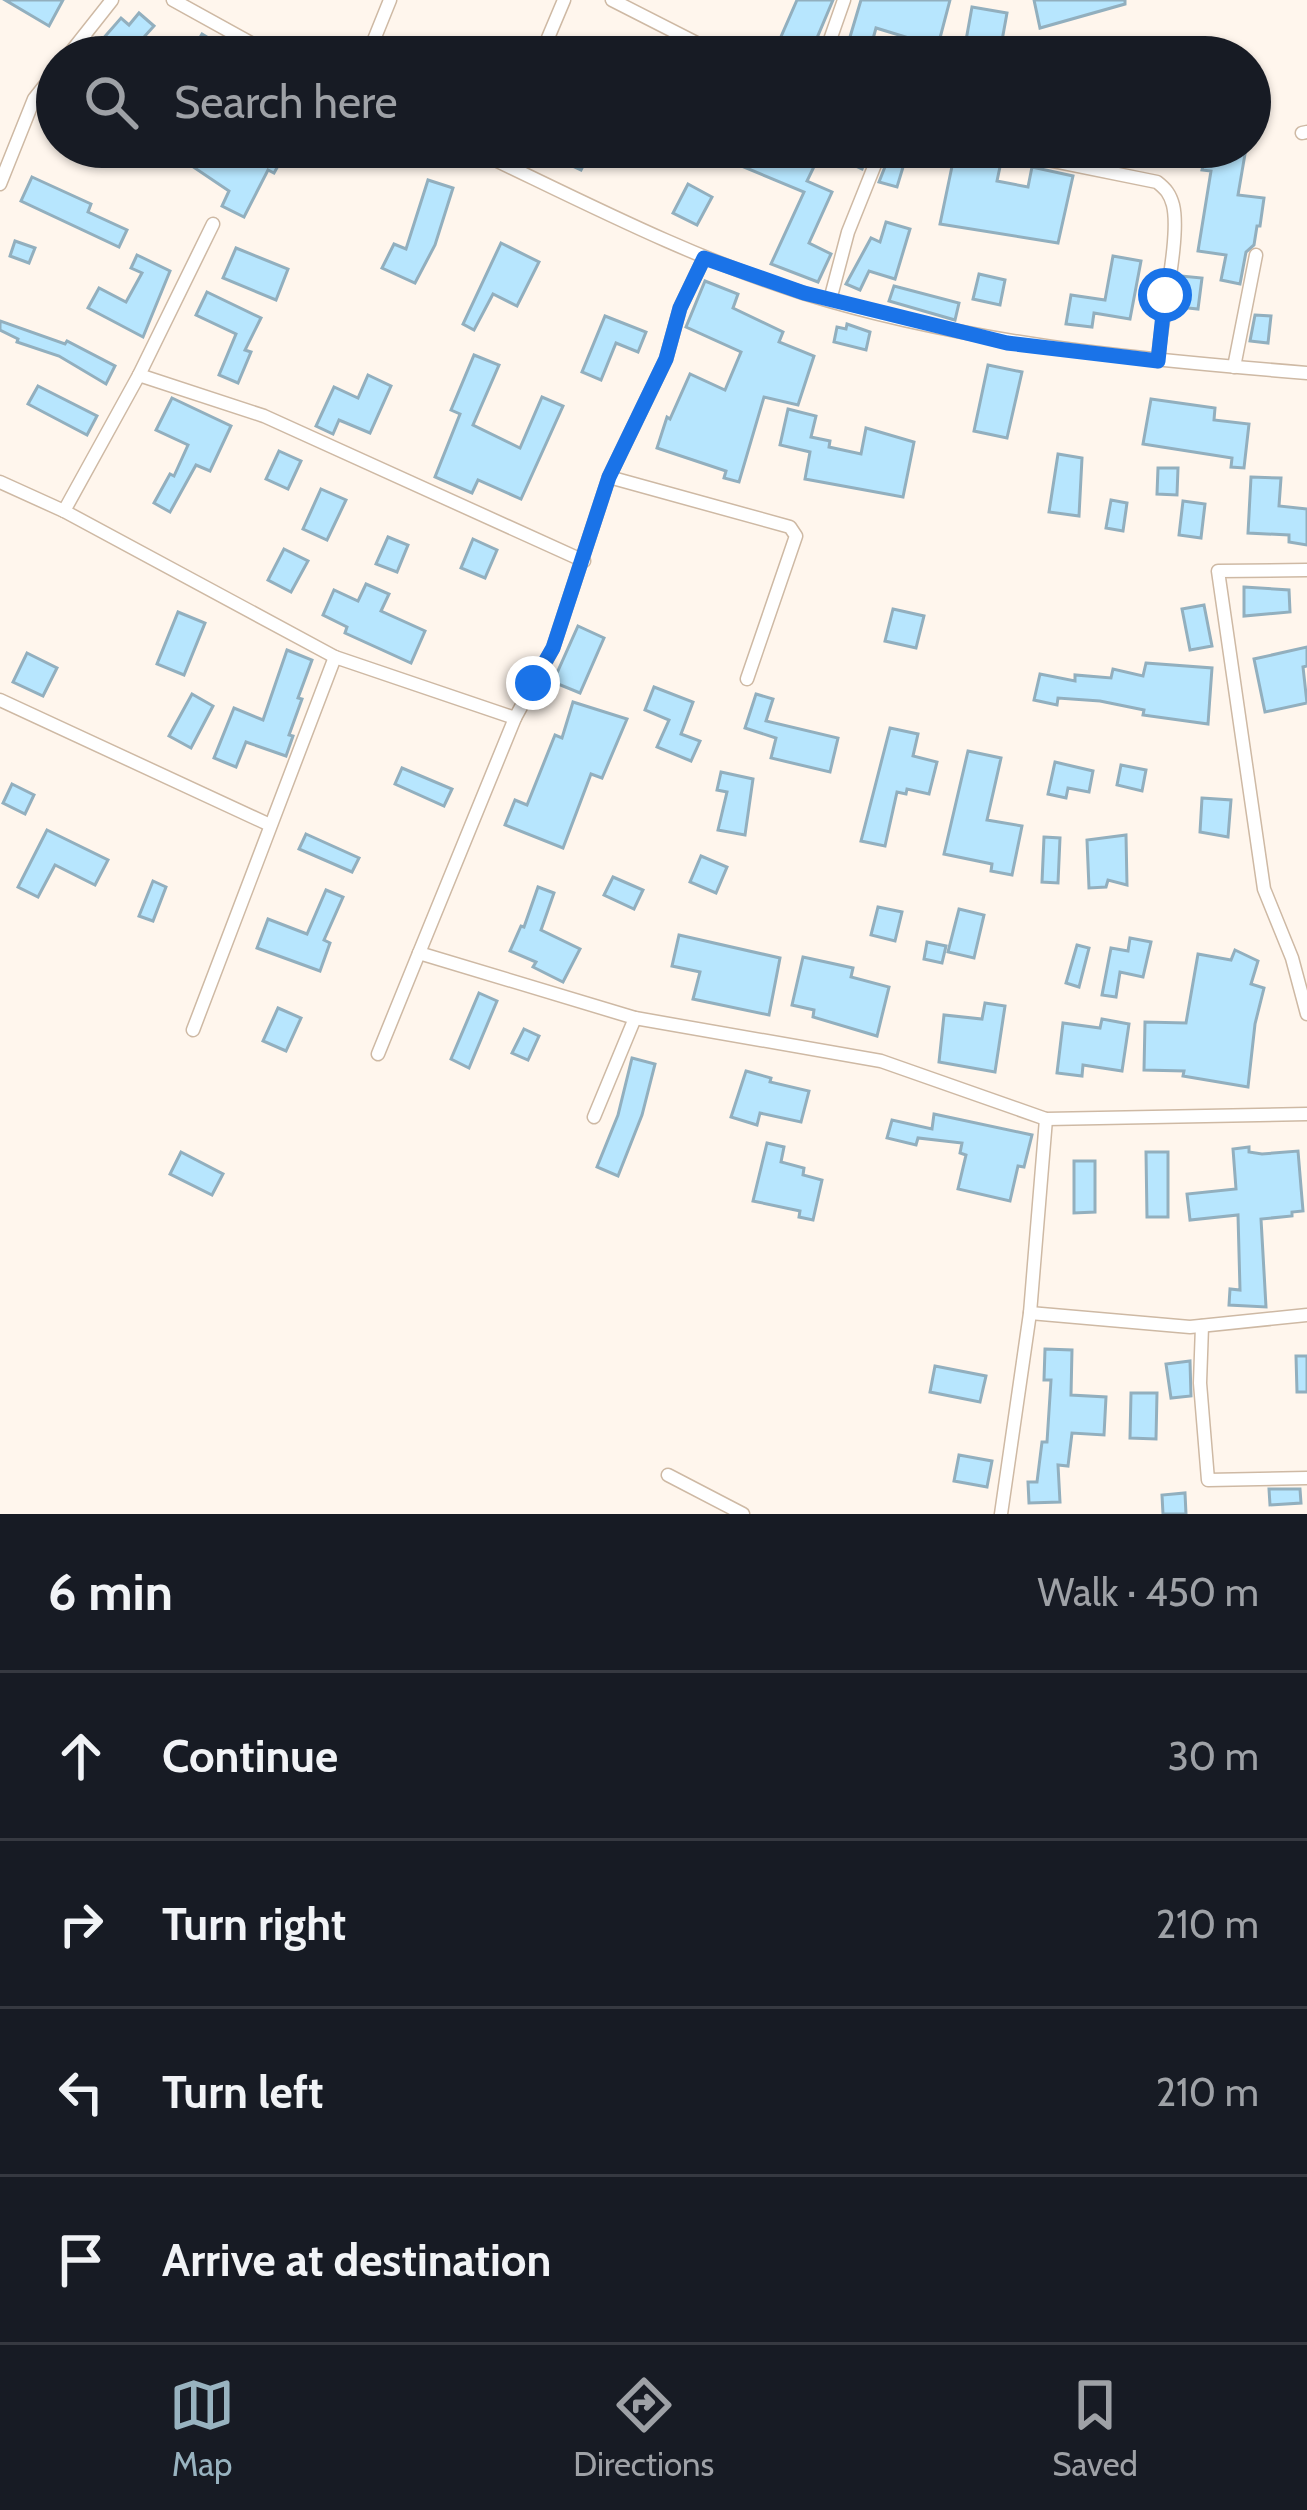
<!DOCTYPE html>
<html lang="en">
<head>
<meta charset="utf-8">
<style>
	:root { --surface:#171b24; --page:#20242c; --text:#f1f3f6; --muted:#9ea1a6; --line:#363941; --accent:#98b3c0 }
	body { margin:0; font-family:Cabin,sans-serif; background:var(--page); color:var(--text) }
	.stop { position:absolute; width:36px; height:36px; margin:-27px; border:9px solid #1a73e8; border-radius:50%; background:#fff }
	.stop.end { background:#1a73e8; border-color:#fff; box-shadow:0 3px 12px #0008 }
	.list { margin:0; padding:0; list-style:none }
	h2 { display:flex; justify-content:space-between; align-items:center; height:156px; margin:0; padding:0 48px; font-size:51px }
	h2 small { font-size:39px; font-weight:400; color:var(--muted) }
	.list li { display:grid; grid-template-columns:78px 1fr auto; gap:36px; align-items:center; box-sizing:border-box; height:168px; padding:0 48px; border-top:3px solid var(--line) }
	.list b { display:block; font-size:45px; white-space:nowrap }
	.list em { font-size:39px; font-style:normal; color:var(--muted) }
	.icon { flex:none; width:66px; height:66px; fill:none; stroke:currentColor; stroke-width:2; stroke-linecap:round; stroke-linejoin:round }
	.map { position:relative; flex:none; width:1307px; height:1514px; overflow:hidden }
	.search { position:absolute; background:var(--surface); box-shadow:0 3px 9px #0004; left:36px; right:36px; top:36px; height:132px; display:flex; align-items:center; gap:30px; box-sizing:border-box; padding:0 42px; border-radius:66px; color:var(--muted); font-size:45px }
	.sheet { height:828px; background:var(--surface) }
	nav { display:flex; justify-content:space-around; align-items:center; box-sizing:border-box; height:168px; border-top:3px solid var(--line); background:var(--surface); font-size:33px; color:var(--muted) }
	nav a { display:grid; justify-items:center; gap:6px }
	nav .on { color:var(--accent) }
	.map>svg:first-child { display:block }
	.building { fill:#b7e6fe; stroke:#92afbe; stroke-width:3 }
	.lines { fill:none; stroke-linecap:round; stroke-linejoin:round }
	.minor-casing { stroke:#ceb9a4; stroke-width:15 }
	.minor { stroke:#fff; stroke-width:12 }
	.route { stroke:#1a73e8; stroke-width:15 }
</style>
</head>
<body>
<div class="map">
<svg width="1307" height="1514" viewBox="0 0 1307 1514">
	<rect width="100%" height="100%" fill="#fff6ed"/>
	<g class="building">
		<path d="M5,0H63L49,26Z"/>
		<path d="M797,0H833L811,52L780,39Z"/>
		<path d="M861,0H950L935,57H905L909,38L876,28L868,57H844Z"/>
		<path d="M1034,0H1125V4L1040,28Z"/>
		<path d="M972,7L1007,13L999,57H963Z"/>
		<path d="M139,13L154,26L126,57H87L121,18L129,25Z"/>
		<path d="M202,34L218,44L209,57H158L168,41L190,54Z"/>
		<path d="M184,147H212L230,159L236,147H264L283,157L274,173L268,170L244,217L222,206L229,191L177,156Z"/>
		<path d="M532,147H564L587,158L581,170Z"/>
		<path d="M714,147H871L862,169L822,150L807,181L832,192L809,243L831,254L818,282L771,264L804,192L727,160L730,155Z"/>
		<path d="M1166,147H1203L1245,154L1238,195L1264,198L1260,226H1257L1254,245L1246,252L1240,284L1221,280L1226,255L1198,251L1211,171L1202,170L1203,166L1164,161Z"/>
		<path d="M892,149L907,154L897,187L879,182Z"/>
		<path d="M955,152L1001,162L997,181L1028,187L1032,167L1073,176L1058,243L940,224Z"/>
		<path d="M32,177L91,204L88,212L127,230L119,247L21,201Z"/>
		<path d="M428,180L453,188L435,245L415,283L382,268L394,244L406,249Z"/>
		<path d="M688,184L712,197L697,225L673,213Z"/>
		<path d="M886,222L910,229L895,279L869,271L860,290L846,284L871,238L880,242Z"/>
		<path d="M15,241L35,248L29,263L10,256Z"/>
		<path d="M501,243L539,262L517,306L493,294L474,330L463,324Z"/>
		<path d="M236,248L288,269L276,300L223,278Z"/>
		<path d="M137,255L170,271L143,337L88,308L99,288L126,302L142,273L131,268Z"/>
		<path d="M1113,256L1141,261L1130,319L1094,313L1092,327L1066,324L1071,295L1105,300Z"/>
		<path d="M979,274L1005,280L1000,305L973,299Z"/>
		<path d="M1181,276L1202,278L1198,309L1178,307Z"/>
		<path d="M705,281L738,294L733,308L783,332L779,342L814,356L798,405L764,397L739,482L724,478L726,471L657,448L667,417L670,419L690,374L725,390L741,352L686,327Z"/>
		<path d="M894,286L959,303L955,320L889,301Z"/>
		<path d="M207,292L261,318L245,350L251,352L238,383L219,375L236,334L196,315Z"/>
		<path d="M1255,315L1271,316L1268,343L1250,341Z"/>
		<path d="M605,316L646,332L638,352L616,343L601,380L582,372Z"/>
		<path d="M0,321L65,344L67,341L115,366L106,384L59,356L17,342L18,339L0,330Z"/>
		<path d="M847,324L870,332L866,350L834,342L837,327L846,329Z"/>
		<path d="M474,355L499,365L473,425L520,448L542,397L563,406L521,499L478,480L472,493L435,477L460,414L451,410Z"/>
		<path d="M988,365L1022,372L1007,438L974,431Z"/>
		<path d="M368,375L391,386L370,433L339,420L333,434L316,426L334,387L358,398Z"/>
		<path d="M38,386L97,416L87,435L28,404Z"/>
		<path d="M172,398L231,426L210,471L196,465L170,512L154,503L170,474L174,476L188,445L156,430Z"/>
		<path d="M1151,399L1215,408L1214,420L1249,424L1244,468L1231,467L1232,458L1143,444Z"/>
		<path d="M788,409L816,416L811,437L830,441L829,447L861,454L866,428L914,442L903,497L805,479L810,452L780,445Z"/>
		<path d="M279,451L301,461L288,489L266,479Z"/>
		<path d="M1058,454L1082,458L1079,516L1049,512Z"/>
		<path d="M1158,468H1178L1177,495L1157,494Z"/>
		<path d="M1251,477L1281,478L1279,506L1307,509V545L1289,542V535L1248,533Z"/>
		<path d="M321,489L346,500L327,540L303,529Z"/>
		<path d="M1111,500L1127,503L1123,531L1106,528Z"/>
		<path d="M1183,501L1205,504L1201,538L1179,535Z"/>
		<path d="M388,537L408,545L397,572L376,564Z"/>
		<path d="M473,539L497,550L485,578L461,568Z"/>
		<path d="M284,549L308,561L291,592L268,580Z"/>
		<path d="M366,584L389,594L381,611L425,631L411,663L345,633L347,627L323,615L334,590L358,601Z"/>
		<path d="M1244,587L1289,590L1290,612L1244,616Z"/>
		<path d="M1204,605L1212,646L1190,650L1182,609Z"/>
		<path d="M893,609L924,616L916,648L885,641Z"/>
		<path d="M178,612L205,623L184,675L157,664Z"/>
		<path d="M578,626L604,638L580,693L553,682Z"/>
		<path d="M1307,647V666L1303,667L1307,703L1265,712L1254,659Z"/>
		<path d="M287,650L312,660L298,698L302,699L289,735L293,736L286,756L246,742L236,767L214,758L234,708L263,720Z"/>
		<path d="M27,653L57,668L43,696L13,682Z"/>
		<path d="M1146,663L1212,668L1208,724L1143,715L1144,710L1100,701L1058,698L1057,705L1034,700L1040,674L1075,681V675L1111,678L1113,669L1143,676Z"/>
		<path d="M654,687L693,702L681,734L700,741L691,761L657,747L669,720L645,710Z"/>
		<path d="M192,694L213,706L191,748L169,736Z"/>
		<path d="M756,694L773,699L766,721L838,738L830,772L771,758L776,738L745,728Z"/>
		<path d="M573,702L627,719L602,778L591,774L563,848L505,825L515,800L527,805L555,735L562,738Z"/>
		<path d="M890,728L918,734L913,756L937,762L929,794L907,789L906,794L897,792L885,846L861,841Z"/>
		<path d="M968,751L1001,758L987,820L1022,826L1012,875L991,871L992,864L944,854Z"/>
		<path d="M1055,762L1093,771L1089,792L1068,788L1066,798L1048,794Z"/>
		<path d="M1121,765L1146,770L1142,791L1117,785Z"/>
		<path d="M402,768L452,789L444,806L395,784Z"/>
		<path d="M721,772L753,779L745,835L718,830L727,792L717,790Z"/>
		<path d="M12,784L34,795L25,814L3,803Z"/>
		<path d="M1202,798L1231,800L1228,837L1200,832Z"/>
		<path d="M47,830L108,860L95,885L55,865L38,897L18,887Z"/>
		<path d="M306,834L359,858L352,872L299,849Z"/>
		<path d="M1126,835L1127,885L1108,880L1106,887L1089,888L1087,840Z"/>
		<path d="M1044,837L1060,838L1058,883L1042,882Z"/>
		<path d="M701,856L727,867L716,893L690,882Z"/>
		<path d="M613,877L643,890L634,909L604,895Z"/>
		<path d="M153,881L166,887L153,921L139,916Z"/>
		<path d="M538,887L554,893L541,930L580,949L563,982L533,967L536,962L510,951L521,926L524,927Z"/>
		<path d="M326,890L343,897L324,940L330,943L320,971L257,948L268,919L307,934Z"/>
		<path d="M878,907L902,912L895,941L871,935Z"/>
		<path d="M959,909L984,915L974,958L948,952Z"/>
		<path d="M679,935L780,958L769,1015L693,999L700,972L672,966Z"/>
		<path d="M1130,938L1151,942L1143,977L1120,972L1116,997L1102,995L1111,948L1128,951Z"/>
		<path d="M927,942L946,946L942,963L924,959Z"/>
		<path d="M1077,945L1089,948L1079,987L1066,983Z"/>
		<path d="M1235,950L1258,961L1251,984L1264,988L1255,1024L1248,1087L1183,1076L1184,1071L1144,1070L1145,1022L1186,1023L1198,954L1231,960Z"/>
		<path d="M803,957L853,968L851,977L889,987L877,1036L813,1017L814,1010L792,1005Z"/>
		<path d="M479,993L497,1001L469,1068L451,1059Z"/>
		<path d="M985,1003L1005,1006L995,1072L939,1062L944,1015L982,1019Z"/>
		<path d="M278,1008L301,1018L286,1051L263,1041Z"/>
		<path d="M1102,1019L1129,1024L1122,1071L1083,1065L1082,1076L1057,1073L1063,1023L1100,1028Z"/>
		<path d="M524,1029L539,1036L528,1060L512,1053Z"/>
		<path d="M632,1058L655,1064L642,1115L618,1176L597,1167L618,1115Z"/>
		<path d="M746,1071L771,1078L770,1082L809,1091L801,1122L760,1113L757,1125L731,1117Z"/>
		<path d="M934,1114L1032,1135L1024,1167L1018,1166L1010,1201L958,1189L966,1155L960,1153L962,1143L918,1138L916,1145L887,1138L892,1120L932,1129Z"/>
		<path d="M767,1143L784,1147L781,1162L804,1168L803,1175L822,1180L813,1220L799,1217L800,1211L753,1201Z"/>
		<path d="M1249,1147V1152L1262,1154L1298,1151L1303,1211L1292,1212V1216L1261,1219L1266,1307L1229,1305L1230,1289L1240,1290L1238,1215L1190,1220L1187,1194L1236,1189L1233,1149Z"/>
		<path d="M181,1152L223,1174L212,1195L170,1174Z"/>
		<path d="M1146,1152H1168V1217H1147Z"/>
		<path d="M1074,1161H1095V1212L1074,1213Z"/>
		<path d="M1045,1349L1072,1350L1071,1395L1106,1397L1104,1435L1072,1433L1068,1466L1058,1465L1060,1502L1029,1503L1028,1482H1037L1042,1442H1047L1051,1380H1044Z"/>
		<path d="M1296,1356H1307V1392H1297Z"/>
		<path d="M1190,1361L1191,1396L1171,1398L1166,1364Z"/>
		<path d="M935,1366L986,1376L980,1402L930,1392Z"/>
		<path d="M1131,1393H1157L1156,1439L1130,1438Z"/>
		<path d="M959,1455L992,1461L987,1487L954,1481Z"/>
		<path d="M1269,1489H1300L1301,1503L1270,1505Z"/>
		<path d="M1185,1493L1186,1514H1163L1162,1495Z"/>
	</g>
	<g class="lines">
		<defs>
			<g id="minor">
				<path d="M173,0L276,57"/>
				<path d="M612,0L724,57"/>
				<path d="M67,57L112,0"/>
				<path d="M367,57L390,0"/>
				<path d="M540,57L564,0"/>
				<path d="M824,57L844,0"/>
				<path d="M1302,133L1307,132"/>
				<path d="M468,147C578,199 686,256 803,293C967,344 1136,359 1307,373"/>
				<path d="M984,147L1157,182C1166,189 1170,194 1173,205C1181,238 1160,322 1158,361"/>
				<path d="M0,184L34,99L57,70"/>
				<path d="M704,258L680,308L666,359L609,477L553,648L515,718L419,953L635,1018L881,1061L1046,1119L1307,1114"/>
				<path d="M830,300L848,232L882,147"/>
				<path d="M1234,367L1256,255"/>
				<path d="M139,375L213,224"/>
				<path d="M609,477L790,527L796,536L747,679"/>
				<path d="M0,482L64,511L139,375L264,416L584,561"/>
				<path d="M64,511L335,657"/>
				<path d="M1307,570L1218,571L1264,889L1292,958L1307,1014"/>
				<path d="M0,700L270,825"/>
				<path d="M193,1030L335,657L515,718"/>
				<path d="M378,1054L419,953"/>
				<path d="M594,1117L635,1018"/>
				<path d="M1030,1313L1190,1327L1307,1315"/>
				<path d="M1202,1326L1200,1383L1208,1480L1307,1478"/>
				<path d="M668,1475L743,1514"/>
				<path d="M1001,1514L1030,1313L1046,1119"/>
			</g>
		</defs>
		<use href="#minor" class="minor-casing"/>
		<use href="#minor" class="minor"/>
	</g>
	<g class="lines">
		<path class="route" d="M533,683L553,648L609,477L666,359L680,308L704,258L804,293L1007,343L1158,361L1165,295"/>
	</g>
</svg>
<div class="stop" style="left:1165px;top:295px"></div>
<div class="stop end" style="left:533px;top:683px"></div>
<div class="search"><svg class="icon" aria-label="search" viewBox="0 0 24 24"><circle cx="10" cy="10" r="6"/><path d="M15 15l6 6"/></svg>Search here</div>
</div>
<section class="sheet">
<h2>6 min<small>Walk · 450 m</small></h2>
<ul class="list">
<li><svg class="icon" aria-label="ahead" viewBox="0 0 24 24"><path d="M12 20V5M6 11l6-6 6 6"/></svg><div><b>Continue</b></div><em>30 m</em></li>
<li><svg class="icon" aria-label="right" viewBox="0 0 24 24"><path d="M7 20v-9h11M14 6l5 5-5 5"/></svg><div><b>Turn right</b></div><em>210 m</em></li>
<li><svg class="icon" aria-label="left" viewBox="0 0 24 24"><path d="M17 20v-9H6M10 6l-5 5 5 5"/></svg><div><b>Turn left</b></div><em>210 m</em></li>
<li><svg class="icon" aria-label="arrive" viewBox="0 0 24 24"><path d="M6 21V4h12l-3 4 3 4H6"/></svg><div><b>Arrive at destination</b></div></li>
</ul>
</section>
<nav>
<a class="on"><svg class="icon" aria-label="map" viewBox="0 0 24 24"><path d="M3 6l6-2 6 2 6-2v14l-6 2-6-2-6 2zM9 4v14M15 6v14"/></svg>Map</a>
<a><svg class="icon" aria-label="directions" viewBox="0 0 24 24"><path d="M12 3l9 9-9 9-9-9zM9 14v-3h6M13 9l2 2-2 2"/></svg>Directions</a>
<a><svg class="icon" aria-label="saved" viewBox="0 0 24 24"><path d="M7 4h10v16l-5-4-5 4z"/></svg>Saved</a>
</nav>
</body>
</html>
